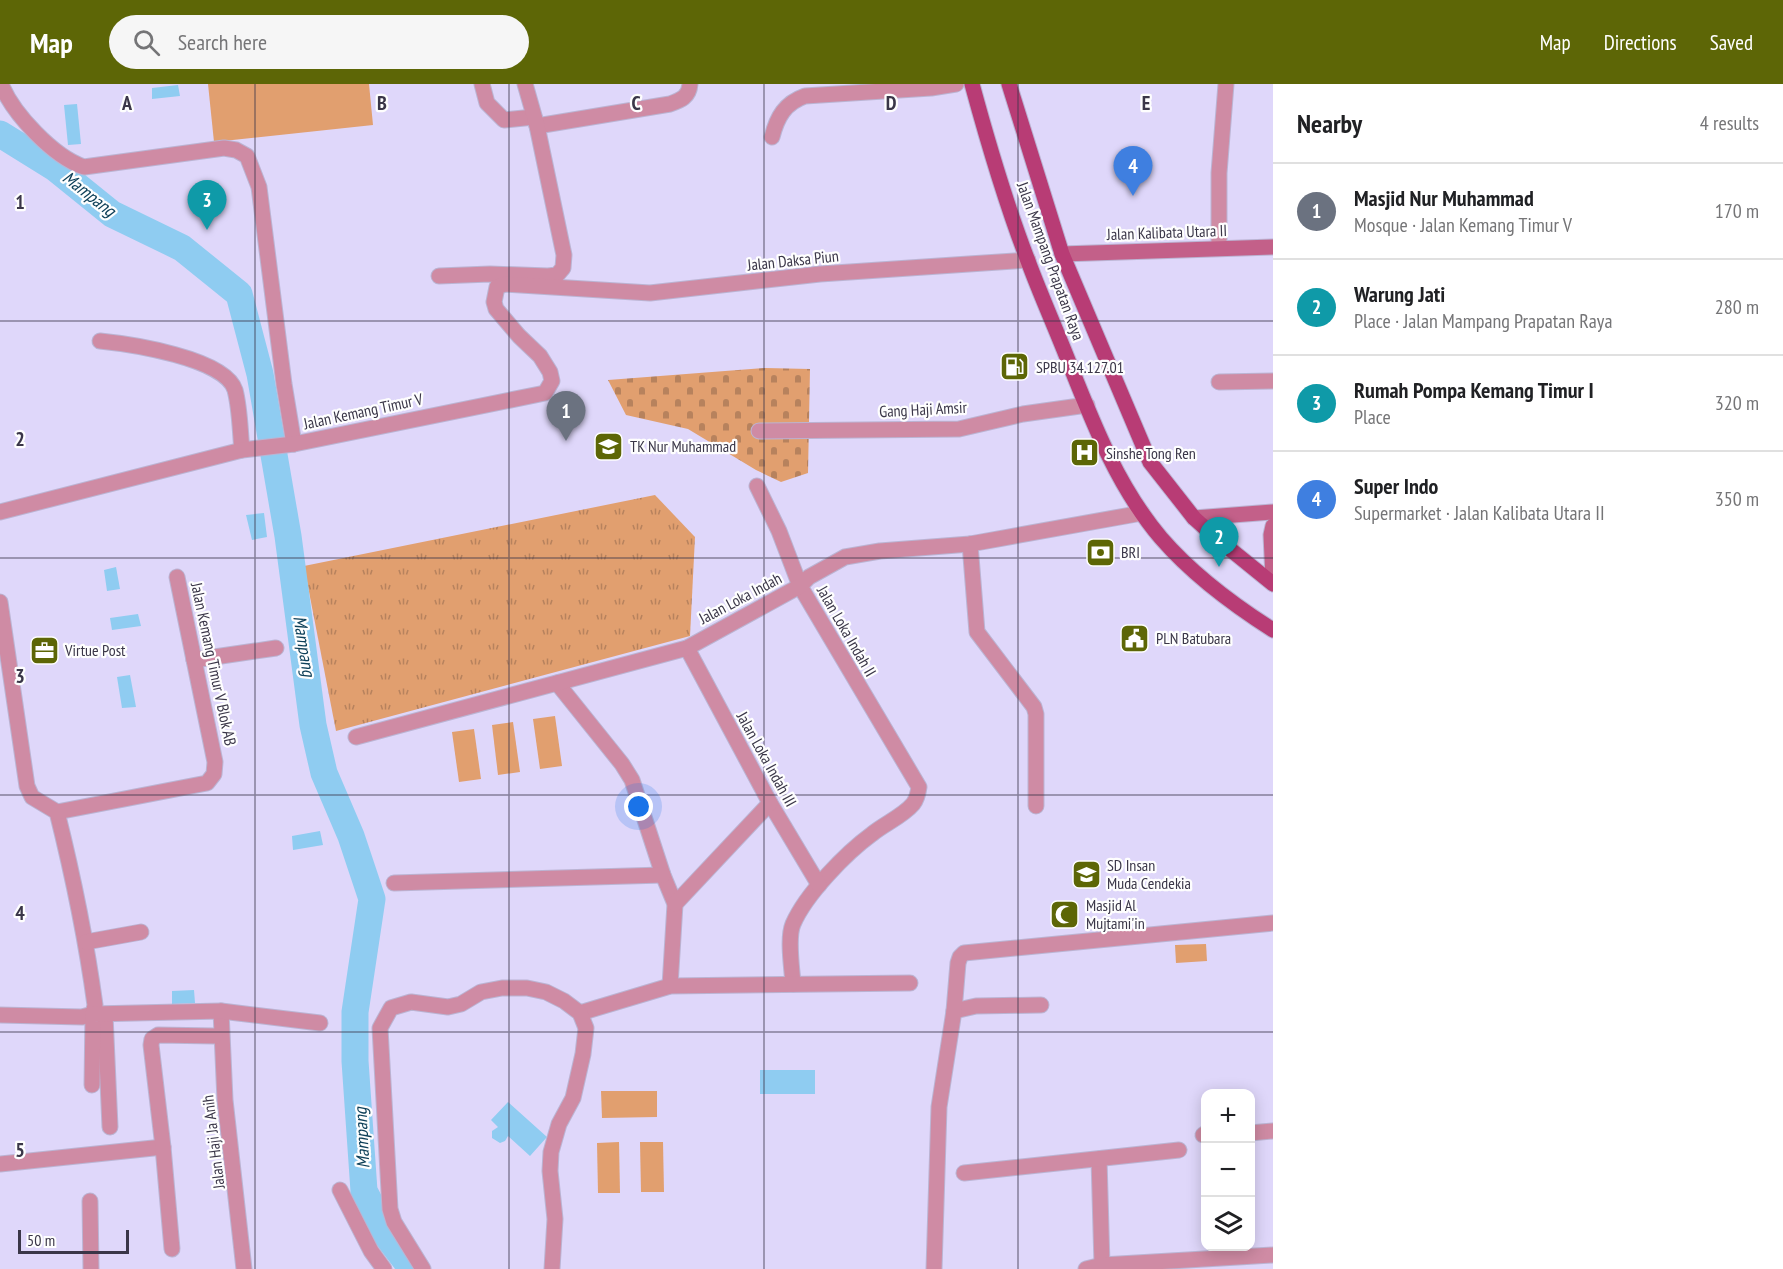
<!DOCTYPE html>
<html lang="en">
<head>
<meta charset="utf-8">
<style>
	:root { --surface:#fff; --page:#f6f6f6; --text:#202124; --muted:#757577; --line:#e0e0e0; --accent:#5d6606 }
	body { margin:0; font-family:"PT Sans Narrow",sans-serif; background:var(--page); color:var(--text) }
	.controls { position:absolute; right:18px; bottom:18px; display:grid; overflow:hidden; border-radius:12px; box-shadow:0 3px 15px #0003 }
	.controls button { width:54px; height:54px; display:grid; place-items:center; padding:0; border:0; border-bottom:2px solid var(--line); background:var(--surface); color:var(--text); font:30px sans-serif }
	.scale { position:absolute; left:18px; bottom:15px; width:111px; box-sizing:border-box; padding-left:6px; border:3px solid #3a3648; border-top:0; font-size:16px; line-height:21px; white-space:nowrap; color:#3a3648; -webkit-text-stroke:4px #fefefe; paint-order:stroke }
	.you { position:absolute; left:639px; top:723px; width:21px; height:21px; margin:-15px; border:4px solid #fff; border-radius:50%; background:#1a73e8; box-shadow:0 0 0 9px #1a73e833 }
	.badge { display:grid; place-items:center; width:39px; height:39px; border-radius:50%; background:var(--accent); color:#fff; font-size:20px; font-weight:700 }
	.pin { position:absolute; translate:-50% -50px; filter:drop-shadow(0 2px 3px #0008) }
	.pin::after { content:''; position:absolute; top:32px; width:21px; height:18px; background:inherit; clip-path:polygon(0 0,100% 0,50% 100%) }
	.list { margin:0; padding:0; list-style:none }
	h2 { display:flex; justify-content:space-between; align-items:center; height:78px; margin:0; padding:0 24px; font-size:26px }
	h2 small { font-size:20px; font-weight:400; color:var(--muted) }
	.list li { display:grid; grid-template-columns:39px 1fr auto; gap:18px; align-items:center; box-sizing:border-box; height:96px; padding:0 24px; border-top:2px solid var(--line) }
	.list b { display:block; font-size:22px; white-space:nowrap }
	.list p { margin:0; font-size:20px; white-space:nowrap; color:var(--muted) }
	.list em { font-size:20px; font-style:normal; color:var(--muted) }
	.icon { flex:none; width:33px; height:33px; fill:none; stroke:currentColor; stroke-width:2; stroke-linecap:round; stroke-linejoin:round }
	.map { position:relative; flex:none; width:1273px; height:1185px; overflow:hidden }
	header { display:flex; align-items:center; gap:36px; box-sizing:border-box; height:84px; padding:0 30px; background:var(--accent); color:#fff }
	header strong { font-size:28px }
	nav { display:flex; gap:33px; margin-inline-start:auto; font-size:21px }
	.search { width:420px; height:54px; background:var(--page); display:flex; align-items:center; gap:15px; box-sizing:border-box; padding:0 21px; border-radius:33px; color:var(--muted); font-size:22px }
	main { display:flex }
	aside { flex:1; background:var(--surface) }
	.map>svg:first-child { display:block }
	.grass { fill:url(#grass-tufts) }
	.cemetery { fill:url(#cemetery-stones) }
	.park { fill:#e19f6f }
	.water { fill:#8fccf1 }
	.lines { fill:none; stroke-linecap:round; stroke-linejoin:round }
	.river { stroke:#8fccf1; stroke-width:27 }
	.street-casing { stroke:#bbb4d3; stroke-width:17 }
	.secondary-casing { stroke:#bbb4d3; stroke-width:17 }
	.primary-casing { stroke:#bbb4d3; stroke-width:17 }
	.street { stroke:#cf8ba4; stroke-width:15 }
	.secondary { stroke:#c36089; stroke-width:15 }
	.primary { stroke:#b83c75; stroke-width:15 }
	.grid { fill:none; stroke:#3a3648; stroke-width:1.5; stroke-opacity:0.55 }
	.labels { text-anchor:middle; stroke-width:4.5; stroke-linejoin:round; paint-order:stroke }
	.street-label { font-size:16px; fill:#3a3648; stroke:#fefefe }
	.poi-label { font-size:16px; fill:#3a3648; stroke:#fefefe; text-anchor:start }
	.water-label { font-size:18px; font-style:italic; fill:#0e4059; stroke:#fefefe }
	.grid-label { font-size:20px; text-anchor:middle; font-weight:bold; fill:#3a3648; stroke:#fefefe; stroke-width:4.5; stroke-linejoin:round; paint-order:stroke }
</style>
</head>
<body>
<header>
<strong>Map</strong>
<div class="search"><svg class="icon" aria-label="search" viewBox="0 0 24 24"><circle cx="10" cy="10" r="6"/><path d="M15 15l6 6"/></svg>Search here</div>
<nav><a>Map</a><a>Directions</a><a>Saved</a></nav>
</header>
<main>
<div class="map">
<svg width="1273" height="1185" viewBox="0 0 1273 1185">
	<defs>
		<pattern id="grass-tufts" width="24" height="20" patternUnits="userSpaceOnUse" patternTransform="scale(1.5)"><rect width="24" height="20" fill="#e19f6f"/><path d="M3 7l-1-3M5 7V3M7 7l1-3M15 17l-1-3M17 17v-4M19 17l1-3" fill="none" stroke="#b7825d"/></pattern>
		<pattern id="cemetery-stones" width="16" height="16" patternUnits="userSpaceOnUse" patternTransform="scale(1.5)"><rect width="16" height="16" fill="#e19f6f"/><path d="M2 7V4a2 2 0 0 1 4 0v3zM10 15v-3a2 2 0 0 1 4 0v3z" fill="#b7825d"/></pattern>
	</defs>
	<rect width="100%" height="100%" fill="#dfd7fa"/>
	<path class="grass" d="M655,411L695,453L690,552L336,647L304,482Z"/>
	<path class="cemetery" d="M765,284L810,285L808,389L781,398L756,386L688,345L626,331L608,296Z"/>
	<g class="park">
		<path d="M208,0H369L373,41L214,58Z"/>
		<path d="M555,632L562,682L540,685L533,635Z"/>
		<path d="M513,638L520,688L498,691L492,641Z"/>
		<path d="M474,645L481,695L459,698L452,648Z"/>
		<path d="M1206,860L1207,877L1176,879L1175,861Z"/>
		<path d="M601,1007H657V1033L602,1034Z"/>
		<path d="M619,1058L620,1109H598L597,1059Z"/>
		<path d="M640,1058H663L664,1108H641Z"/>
	</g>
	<g class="water">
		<path d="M178,1L180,12L152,15V4Z"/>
		<path d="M77,20L81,60L68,61L64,21Z"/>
		<path d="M264,429L267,453L252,456L246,431Z"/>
		<path d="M116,483L120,505L107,507L104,486Z"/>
		<path d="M138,530L141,542L112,546L110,534Z"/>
		<path d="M130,591L136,623L122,624L117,593Z"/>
		<path d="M320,747L323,761L293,766L292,752Z"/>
		<path d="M194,906L195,919L172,920V907Z"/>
		<rect x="760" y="986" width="55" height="24"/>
		<path d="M508,1018L547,1053L530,1072L508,1052L505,1057L500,1059L492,1054V1047L498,1043L491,1036Z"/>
	</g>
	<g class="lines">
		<path class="river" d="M0,50L55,84L112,130L182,164L239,210L260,290L288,452L313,641L324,689L351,752L372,815L355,928V977L364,1107L387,1152L406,1177L410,1185"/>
		<defs>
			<g id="street">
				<path d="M1,0C13,30 54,73 84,83L224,64L236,66L247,72L259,103L284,300L294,360"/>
				<path d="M482,0L487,19L504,36L534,33"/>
				<path d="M537,42L670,20C681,16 689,13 690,0"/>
				<path d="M772,53C777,33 785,19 805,12L931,4L956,0"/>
				<path d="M1219,164V89L1226,0"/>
				<path d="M439,192L490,190L548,192L557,191L563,184L564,171L537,42L525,0"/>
				<path d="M100,257C130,260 225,274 235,306C240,325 240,347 242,366"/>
				<path d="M1219,298L1273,297"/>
				<path d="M759,347L959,345L1023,330L1087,321"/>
				<path d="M757,402L779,447L800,502L919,703C918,710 917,715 913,720C903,732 884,740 872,750C846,769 806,810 793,840C787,854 792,884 793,900"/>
				<path d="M0,428L242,366L294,360L545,309L552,297L550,288L540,272L519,252L496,225L494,218L497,203L505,200L650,209L820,190L1028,176"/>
				<path d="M970,460L977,548L1034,623L1036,630V722"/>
				<path d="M0,518L27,702L32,713L57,728C73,792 86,855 95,921L93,930L82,933L0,931"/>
				<path d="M687,564L770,719L819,801"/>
				<path d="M194,576L276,564"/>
				<path d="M557,599L622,680L632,696L663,791L675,820L670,902"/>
				<path d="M356,653L687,564L800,502L809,493L845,473L880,467L970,460L1142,429"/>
				<path d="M57,728L207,699L214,690L215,678L177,493"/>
				<path d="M394,799L663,791"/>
				<path d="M675,820L770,719"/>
				<path d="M86,858L141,848"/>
				<path d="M221,927L225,1016L244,1185"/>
				<path d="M954,927L976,922L1041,921"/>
				<path d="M580,929L670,902L910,899"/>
				<path d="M105,931L110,1043"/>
				<path d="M92,1001L93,930L221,927L320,939"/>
				<path d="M1250,1049L1273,1047"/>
				<path d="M1203,1051L1206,1049"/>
				<path d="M1099,1075L1102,1181"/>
				<path d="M0,1080L163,1063"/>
				<path d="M964,1089L1179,1066"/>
				<path d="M340,1106L371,1167L384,1185"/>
				<path d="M90,1117L91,1185"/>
				<path d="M172,1165L163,1063L151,961L152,955L158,951L215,952"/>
				<path d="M423,1185L394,1138L390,1125L380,944L391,924L411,918L448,923L461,920L481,908L502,904H527L546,908L564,917L580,929L586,944L583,970L573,1014L559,1040L551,1068L550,1087L555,1135L552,1185"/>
				<path d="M934,1185L939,1023L954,927L958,879L960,873L964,869L1273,839"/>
				<path d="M1086,1185L1102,1181L1273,1171"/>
			</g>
			<g id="secondary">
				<path d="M1062,170L1273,163"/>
				<path d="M1194,434L1273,428"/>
				<path d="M1273,442L1271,451L1273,494"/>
			</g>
			<g id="primary">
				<path d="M972,0C988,59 1006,120 1028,177C1039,207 1052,236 1064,266C1090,331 1115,400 1161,454C1193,491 1232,520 1273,546"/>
				<path d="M1009,0L1062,170L1150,378L1194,434L1215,453L1273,500"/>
			</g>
		</defs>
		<use href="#street" class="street-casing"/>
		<use href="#secondary" class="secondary-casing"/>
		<use href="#primary" class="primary-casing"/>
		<use href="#street" class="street"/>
		<use href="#secondary" class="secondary"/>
		<use href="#primary" class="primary"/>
	</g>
	<path class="grid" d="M255,0V1185M509,0V1185M764,0V1185M1018,0V1185M0,237H1273M0,474H1273M0,711H1273M0,948H1273"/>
	<defs>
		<symbol id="fuel-square" viewBox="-11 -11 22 22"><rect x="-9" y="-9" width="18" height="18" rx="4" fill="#5d6606" stroke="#fefefe"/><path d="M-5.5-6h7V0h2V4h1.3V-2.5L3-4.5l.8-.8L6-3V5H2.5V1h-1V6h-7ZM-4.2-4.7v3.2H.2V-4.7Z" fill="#fff"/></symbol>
		<symbol id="school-square" viewBox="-11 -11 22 22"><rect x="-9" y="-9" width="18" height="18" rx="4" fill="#5d6606" stroke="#fefefe"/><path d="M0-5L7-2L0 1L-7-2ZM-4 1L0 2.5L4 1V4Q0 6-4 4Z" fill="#fff"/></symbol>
		<symbol id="hospital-square" viewBox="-11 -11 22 22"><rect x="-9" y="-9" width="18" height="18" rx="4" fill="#5d6606" stroke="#fefefe"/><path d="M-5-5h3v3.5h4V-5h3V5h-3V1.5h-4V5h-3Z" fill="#fff"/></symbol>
		<symbol id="bank-square" viewBox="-11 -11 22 22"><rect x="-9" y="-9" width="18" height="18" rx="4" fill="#5d6606" stroke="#fefefe"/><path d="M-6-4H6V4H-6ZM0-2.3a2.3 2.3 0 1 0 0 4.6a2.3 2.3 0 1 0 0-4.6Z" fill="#fff"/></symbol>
		<symbol id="civic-square" viewBox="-11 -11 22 22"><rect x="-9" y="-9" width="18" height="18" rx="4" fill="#5d6606" stroke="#fefefe"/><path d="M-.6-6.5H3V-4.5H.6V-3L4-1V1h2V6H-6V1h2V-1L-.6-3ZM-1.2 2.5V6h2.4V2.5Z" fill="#fff"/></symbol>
		<symbol id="office-square" viewBox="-11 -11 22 22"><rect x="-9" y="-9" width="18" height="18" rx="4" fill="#5d6606" stroke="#fefefe"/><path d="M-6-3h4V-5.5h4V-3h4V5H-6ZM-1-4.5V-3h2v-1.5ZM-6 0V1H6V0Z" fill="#fff"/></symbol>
		<symbol id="mosque-square" viewBox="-11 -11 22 22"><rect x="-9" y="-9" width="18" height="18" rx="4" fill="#5d6606" stroke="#fefefe"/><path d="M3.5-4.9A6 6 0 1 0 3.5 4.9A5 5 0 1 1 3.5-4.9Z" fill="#fff"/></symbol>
	</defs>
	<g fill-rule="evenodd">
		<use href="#fuel-square" x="998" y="266" width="33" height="33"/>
		<use href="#school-square" x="592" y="346" width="33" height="33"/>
		<use href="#hospital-square" x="1068" y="352" width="33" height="33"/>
		<use href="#bank-square" x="1084" y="452" width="33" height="33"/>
		<use href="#civic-square" x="1118" y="538" width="33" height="33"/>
		<use href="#office-square" x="28" y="550" width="33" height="33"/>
		<use href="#school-square" x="1070" y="774" width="33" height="33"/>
		<use href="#mosque-square" x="1048" y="814" width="33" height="33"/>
	</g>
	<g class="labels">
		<g class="street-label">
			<text transform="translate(1167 148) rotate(-2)" y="6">Jalan Kalibata Utara II</text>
			<text transform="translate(793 176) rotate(-6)" y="6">Jalan Daksa Piun</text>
			<text transform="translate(1051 177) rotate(70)" y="6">Jalan Mampang Prapatan Raya</text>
			<text transform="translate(923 325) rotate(-3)" y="6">Gang Haji Amsir</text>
			<text transform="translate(363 327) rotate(-12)" y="6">Jalan Kemang Timur V</text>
			<text transform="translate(740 514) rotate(-28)" y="6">Jalan Loka Indah</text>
			<text transform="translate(847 547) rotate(60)" y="6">Jalan Loka Indah II</text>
			<text transform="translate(214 580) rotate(78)" y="6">Jalan Kemang Timur V Blok AB</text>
			<text transform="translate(767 675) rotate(61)" y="6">Jalan Loka Indah III</text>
			<text transform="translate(213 1058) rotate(-97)" y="6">Jalan Haji Ja Anih</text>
		</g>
		<g class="poi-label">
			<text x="1036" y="289">SPBU 34.127.01</text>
			<text x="630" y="368">TK Nur Muhammad</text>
			<text x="1106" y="375">Sinshe Tong Ren</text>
			<text x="1121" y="474">BRI</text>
			<text x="1156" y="560">PLN Batubara</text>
			<text x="65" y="572">Virtue Post</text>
			<text x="1107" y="787">SD Insan<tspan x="1107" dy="18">Muda Cendekia</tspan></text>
			<text x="1086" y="827">Masjid Al<tspan x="1086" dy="18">Mujtami'in</tspan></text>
		</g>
		<g class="water-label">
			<text transform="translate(89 110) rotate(38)" y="6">Mampang</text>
			<text transform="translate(304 562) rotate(81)" y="6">Mampang</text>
			<text transform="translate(362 1054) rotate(-93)" y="6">Mampang</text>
		</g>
	</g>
	<g class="grid-label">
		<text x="127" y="26">A</text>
		<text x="382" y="26">B</text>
		<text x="636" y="26">C</text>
		<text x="891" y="26">D</text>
		<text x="1146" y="26">E</text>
		<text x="20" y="125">1</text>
		<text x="20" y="362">2</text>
		<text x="20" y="599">3</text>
		<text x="20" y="836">4</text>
		<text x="20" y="1073">5</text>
	</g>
</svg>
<div class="controls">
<button>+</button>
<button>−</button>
<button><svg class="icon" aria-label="layers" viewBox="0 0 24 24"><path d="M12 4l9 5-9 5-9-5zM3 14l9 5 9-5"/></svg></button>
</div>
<div class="scale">50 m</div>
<div class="you"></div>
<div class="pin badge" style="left:566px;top:357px;background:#6b7280">1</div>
<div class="pin badge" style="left:1219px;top:483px;background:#0f9aa8">2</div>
<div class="pin badge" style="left:207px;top:146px;background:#0f9aa8">3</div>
<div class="pin badge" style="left:1133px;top:112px;background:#3f7fe0">4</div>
</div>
<aside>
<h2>Nearby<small>4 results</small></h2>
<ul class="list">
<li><span class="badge" style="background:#6b7280">1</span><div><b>Masjid Nur Muhammad</b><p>Mosque · Jalan Kemang Timur V</p></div><em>170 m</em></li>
<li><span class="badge" style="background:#0f9aa8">2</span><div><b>Warung Jati</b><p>Place · Jalan Mampang Prapatan Raya</p></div><em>280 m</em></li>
<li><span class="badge" style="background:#0f9aa8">3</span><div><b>Rumah Pompa Kemang Timur I</b><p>Place</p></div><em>320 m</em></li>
<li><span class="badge" style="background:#3f7fe0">4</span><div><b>Super Indo</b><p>Supermarket · Jalan Kalibata Utara II</p></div><em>350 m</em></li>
</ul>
</aside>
</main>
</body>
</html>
